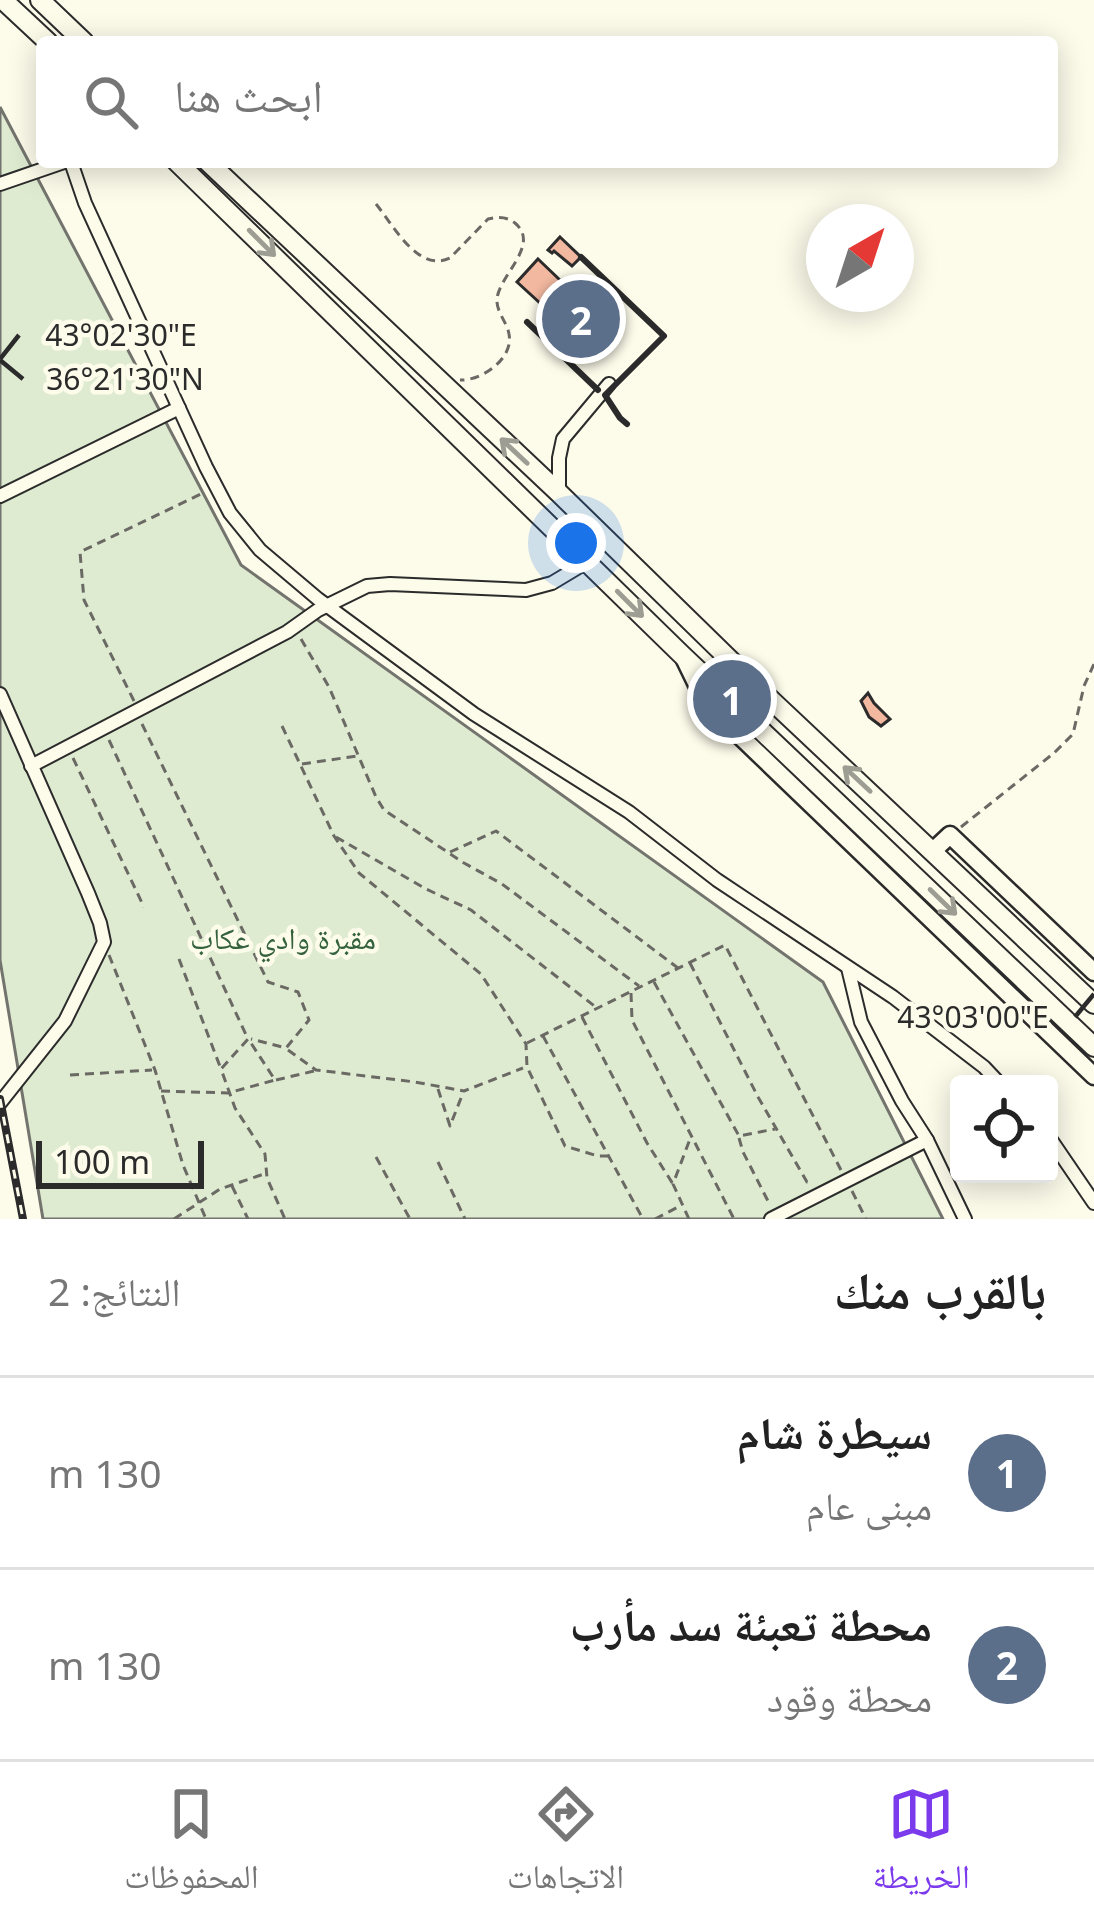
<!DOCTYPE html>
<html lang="ar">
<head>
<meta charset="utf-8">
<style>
	:root { --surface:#fff; --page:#f6f6f6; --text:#222; --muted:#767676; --line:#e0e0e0; --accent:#7c3aed }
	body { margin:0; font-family:"Noto Sans","Noto Naskh Arabic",sans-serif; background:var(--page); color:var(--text); direction:rtl }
	.controls { position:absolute; right:36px; bottom:36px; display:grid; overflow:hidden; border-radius:12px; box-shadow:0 6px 30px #0003 }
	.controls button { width:108px; height:108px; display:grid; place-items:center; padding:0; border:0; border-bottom:3px solid var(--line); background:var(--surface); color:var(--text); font:60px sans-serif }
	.compass { position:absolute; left:806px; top:204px; width:108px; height:108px; border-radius:50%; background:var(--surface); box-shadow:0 6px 30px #0003; rotate:39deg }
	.scale { position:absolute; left:36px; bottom:30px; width:168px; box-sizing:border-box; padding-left:12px; border:6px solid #2b2b2b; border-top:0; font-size:33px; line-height:42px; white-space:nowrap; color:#2b2b2b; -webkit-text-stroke:9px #fdfbea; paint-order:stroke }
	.you { position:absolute; left:576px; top:543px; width:42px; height:42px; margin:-30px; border:9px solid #fff; border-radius:50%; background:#1a73e8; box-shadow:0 0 0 18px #1a73e833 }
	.badge { display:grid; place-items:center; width:78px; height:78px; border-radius:50%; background:var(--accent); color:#fff; font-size:39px; font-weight:700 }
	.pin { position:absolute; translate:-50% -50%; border:6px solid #fff; box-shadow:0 3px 12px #0006 }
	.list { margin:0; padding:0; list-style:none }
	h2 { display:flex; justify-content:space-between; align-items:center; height:156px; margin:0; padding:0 48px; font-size:51px }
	h2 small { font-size:39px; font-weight:400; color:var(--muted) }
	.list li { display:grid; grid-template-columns:78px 1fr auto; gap:36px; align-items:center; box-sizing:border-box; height:192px; padding:0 48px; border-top:3px solid var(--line) }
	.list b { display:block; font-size:45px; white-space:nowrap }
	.list p { margin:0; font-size:39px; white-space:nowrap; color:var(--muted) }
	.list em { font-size:39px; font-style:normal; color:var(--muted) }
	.icon { flex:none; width:66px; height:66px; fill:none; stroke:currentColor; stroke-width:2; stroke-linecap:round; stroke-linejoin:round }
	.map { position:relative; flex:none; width:1094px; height:1219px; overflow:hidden; direction:ltr }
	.search { position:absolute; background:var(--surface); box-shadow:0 6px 30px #0003; left:36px; right:36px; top:36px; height:132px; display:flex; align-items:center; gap:30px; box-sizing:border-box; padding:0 42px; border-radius:12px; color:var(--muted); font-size:45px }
	.sheet { height:540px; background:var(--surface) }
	nav { display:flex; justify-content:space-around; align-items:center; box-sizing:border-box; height:168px; border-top:3px solid var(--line); background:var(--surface); font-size:33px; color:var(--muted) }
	nav a { display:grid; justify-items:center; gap:6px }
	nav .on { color:var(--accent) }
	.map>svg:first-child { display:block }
	.green { fill:#deebd1; stroke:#74746e; stroke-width:3 }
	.building { fill:#f2b8a0; stroke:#2b2b2b; stroke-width:3 }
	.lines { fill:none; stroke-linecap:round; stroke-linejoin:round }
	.minor-casing { stroke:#2b2b2b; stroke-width:16 }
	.major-casing { stroke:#2b2b2b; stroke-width:21 }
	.highway-casing { stroke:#2b2b2b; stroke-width:22 }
	.path { stroke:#6a6964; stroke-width:3; stroke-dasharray:9 6; stroke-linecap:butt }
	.minor { stroke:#fdfbea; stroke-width:12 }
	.major { stroke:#fdfbea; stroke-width:16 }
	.highway { stroke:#fdfbea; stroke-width:18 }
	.rail-casing { stroke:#2b2b2b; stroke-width:8 }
	.rail { stroke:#fdfbea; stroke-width:3; stroke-dasharray:9; stroke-linecap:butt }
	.wall { stroke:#2b2b2b; stroke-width:6 }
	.oneway { stroke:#9e9d94 }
	.ticks { fill:none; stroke:#2b2b2b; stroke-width:4.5 }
	.labels { text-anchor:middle; stroke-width:9; stroke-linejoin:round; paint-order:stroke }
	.park-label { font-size:30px; fill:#34623c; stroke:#fdfbea }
	.ticks-label { font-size:30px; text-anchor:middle; fill:#2b2b2b; stroke:#fdfbea; stroke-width:9; stroke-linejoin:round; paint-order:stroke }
</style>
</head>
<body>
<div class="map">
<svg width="1094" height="1219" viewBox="0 0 1094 1219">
	<rect width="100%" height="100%" fill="#fdfbea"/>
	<path class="green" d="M0,107L241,565L823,982L943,1219H43L0,960Z"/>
	<g class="building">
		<path d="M560,237L581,257L572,266L554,251L552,253L548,250Z"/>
		<path d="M538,259L562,282L541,304L517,282Z"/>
		<path d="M576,311L605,338L596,347L567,320Z"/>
		<path d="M868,693L874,703L890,719L881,726L869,717L861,701Z"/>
	</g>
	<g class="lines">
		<defs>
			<g id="minor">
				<path d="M71,162L85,203L206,467L230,513L260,550L318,599L474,714L629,812L717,880L893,997L984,1067L1000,1084"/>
				<path d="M0,184L64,162"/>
				<path d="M559,493V458L563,439L609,384"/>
				<path d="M0,496L179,408"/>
				<path d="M0,694L88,893L100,923L104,942L65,1021L0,1103"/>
				<path d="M31,766L287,632L318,610L367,586L390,584L526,590L552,583L587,562"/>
				<path d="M848,968L861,1022L902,1101L927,1140"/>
				<path d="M1049,1137L1094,1203"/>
				<path d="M771,1219L927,1140L965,1219"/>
			</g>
			<g id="major">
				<path d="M685,660L704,699L713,710L1094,1076"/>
				<path d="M934,850L950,835L1094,972"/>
			</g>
			<g id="highway">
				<path d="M3,0L48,42"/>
				<path d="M40,0L84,42"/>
				<path d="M177,162L681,654L1094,1047"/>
				<path d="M208,162L559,493L769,698L1094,1004"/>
			</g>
		</defs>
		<use href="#minor" class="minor-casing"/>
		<use href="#major" class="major-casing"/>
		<use href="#highway" class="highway-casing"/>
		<g class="path">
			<path d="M376,204C394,226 418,273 450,258L488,219C497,217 506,216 515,223C541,245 499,275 497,299C496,312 507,322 509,334C514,359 481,381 460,380"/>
			<path d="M301,639L329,687L376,797L384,810L464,863L502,884L639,986"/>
			<path d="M134,701L84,600L80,552L203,493"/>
			<path d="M142,724L268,982L298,992L309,1020L286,1048L251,1039"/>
			<path d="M282,726L334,836L359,873L481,974L526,1044L527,1067L565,1146L598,1156H609"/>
			<path d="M109,740L248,1039L221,1069L235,1108L265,1154L267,1178L285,1219"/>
			<path d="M73,758L144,907"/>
			<path d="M302,764L357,756"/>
			<path d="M961,827L1054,753L1073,734L1084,686L1094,664"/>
			<path d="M336,837L426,889L471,910L597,1008"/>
			<path d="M450,852L496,831L678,968"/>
			<path d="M109,955L155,1070L183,1165L206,1219"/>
			<path d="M179,959L221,1069"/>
			<path d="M690,963L758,1097L807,1182L812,1183"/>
			<path d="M654,982L739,1136L775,1129"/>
			<path d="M631,993L632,1020L734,1219"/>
			<path d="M582,1017L647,1143L673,1184"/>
			<path d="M543,1036L643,1219"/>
			<path d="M527,1043L725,945L842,1172"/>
			<path d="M288,1050L316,1070L415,1082L464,1091L523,1068"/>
			<path d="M70,1075L152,1070"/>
			<path d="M276,1080L314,1071"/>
			<path d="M438,1089L450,1126L463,1093"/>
			<path d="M161,1091L228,1093L275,1080L249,1040"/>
			<path d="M739,1138L743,1152L770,1205"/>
			<path d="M376,1157L410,1219"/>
			<path d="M438,1162L465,1219"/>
			<path d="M232,1186L248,1219"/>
			<path d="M852,1191L866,1219"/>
			<path d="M174,1219L220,1189L264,1174"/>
			<path d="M655,1219L680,1206"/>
			<path d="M689,1219L673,1184L690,1139"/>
		</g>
		<use href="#minor" class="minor"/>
		<use href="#major" class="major"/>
		<use href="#highway" class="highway"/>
		<defs>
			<path id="rail" d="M0,1099L23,1219"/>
		</defs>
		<use href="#rail" class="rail-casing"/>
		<use href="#rail" class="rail"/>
		<g class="wall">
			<path d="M581,257L664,336L605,395L620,418L627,424"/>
			<path d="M527,322L598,390"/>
		</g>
	</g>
	<defs><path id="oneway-shaft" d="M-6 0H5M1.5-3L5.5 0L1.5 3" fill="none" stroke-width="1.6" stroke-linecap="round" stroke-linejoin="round" transform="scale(3)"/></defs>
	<g class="oneway">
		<use href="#oneway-shaft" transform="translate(262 243) rotate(45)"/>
		<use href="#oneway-shaft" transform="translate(514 451) rotate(-137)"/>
		<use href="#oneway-shaft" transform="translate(630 604) rotate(45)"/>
		<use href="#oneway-shaft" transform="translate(857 779) rotate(-137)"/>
		<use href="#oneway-shaft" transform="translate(943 902) rotate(44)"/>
	</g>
	<path class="ticks" d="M0,359L19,335M0,360L23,379M1075,1017L1094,994"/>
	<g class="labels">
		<g class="park-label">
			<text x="283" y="949">مقبرة وادي عكاب</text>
		</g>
	</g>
	<g class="ticks-label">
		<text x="121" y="346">43°02'30"E</text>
		<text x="125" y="390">36°21'30"N</text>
		<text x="973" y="1028">43°03'00"E</text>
	</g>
</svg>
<div class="controls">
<button><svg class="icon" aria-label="locate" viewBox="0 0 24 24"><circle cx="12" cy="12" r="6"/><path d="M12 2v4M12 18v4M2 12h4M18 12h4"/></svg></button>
</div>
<svg class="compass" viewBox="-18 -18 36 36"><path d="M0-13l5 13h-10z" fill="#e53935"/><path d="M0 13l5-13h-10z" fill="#767676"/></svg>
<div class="scale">100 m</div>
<div class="you"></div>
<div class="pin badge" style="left:732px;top:699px;background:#5c6f8a">1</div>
<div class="pin badge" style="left:581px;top:319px;background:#5c6f8a">2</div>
<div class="search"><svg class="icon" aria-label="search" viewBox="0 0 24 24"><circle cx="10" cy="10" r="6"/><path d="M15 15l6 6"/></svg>ابحث هنا</div>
</div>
<section class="sheet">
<h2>بالقرب منك<small>النتائج: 2</small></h2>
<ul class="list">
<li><span class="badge" style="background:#5c6f8a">1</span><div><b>سيطرة شام</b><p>مبنى عام</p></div><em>130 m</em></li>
<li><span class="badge" style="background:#5c6f8a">2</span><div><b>محطة تعبئة سد مأرب</b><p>محطة وقود</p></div><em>130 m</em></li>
</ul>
</section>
<nav>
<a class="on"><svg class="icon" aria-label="map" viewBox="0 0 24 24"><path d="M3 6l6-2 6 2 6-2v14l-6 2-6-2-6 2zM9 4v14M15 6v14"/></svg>الخريطة</a>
<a><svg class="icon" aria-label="directions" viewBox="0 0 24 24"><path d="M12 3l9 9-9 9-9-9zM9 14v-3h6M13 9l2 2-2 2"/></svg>الاتجاهات</a>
<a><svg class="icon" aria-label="saved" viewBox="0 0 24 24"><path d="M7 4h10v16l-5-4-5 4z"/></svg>المحفوظات</a>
</nav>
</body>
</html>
